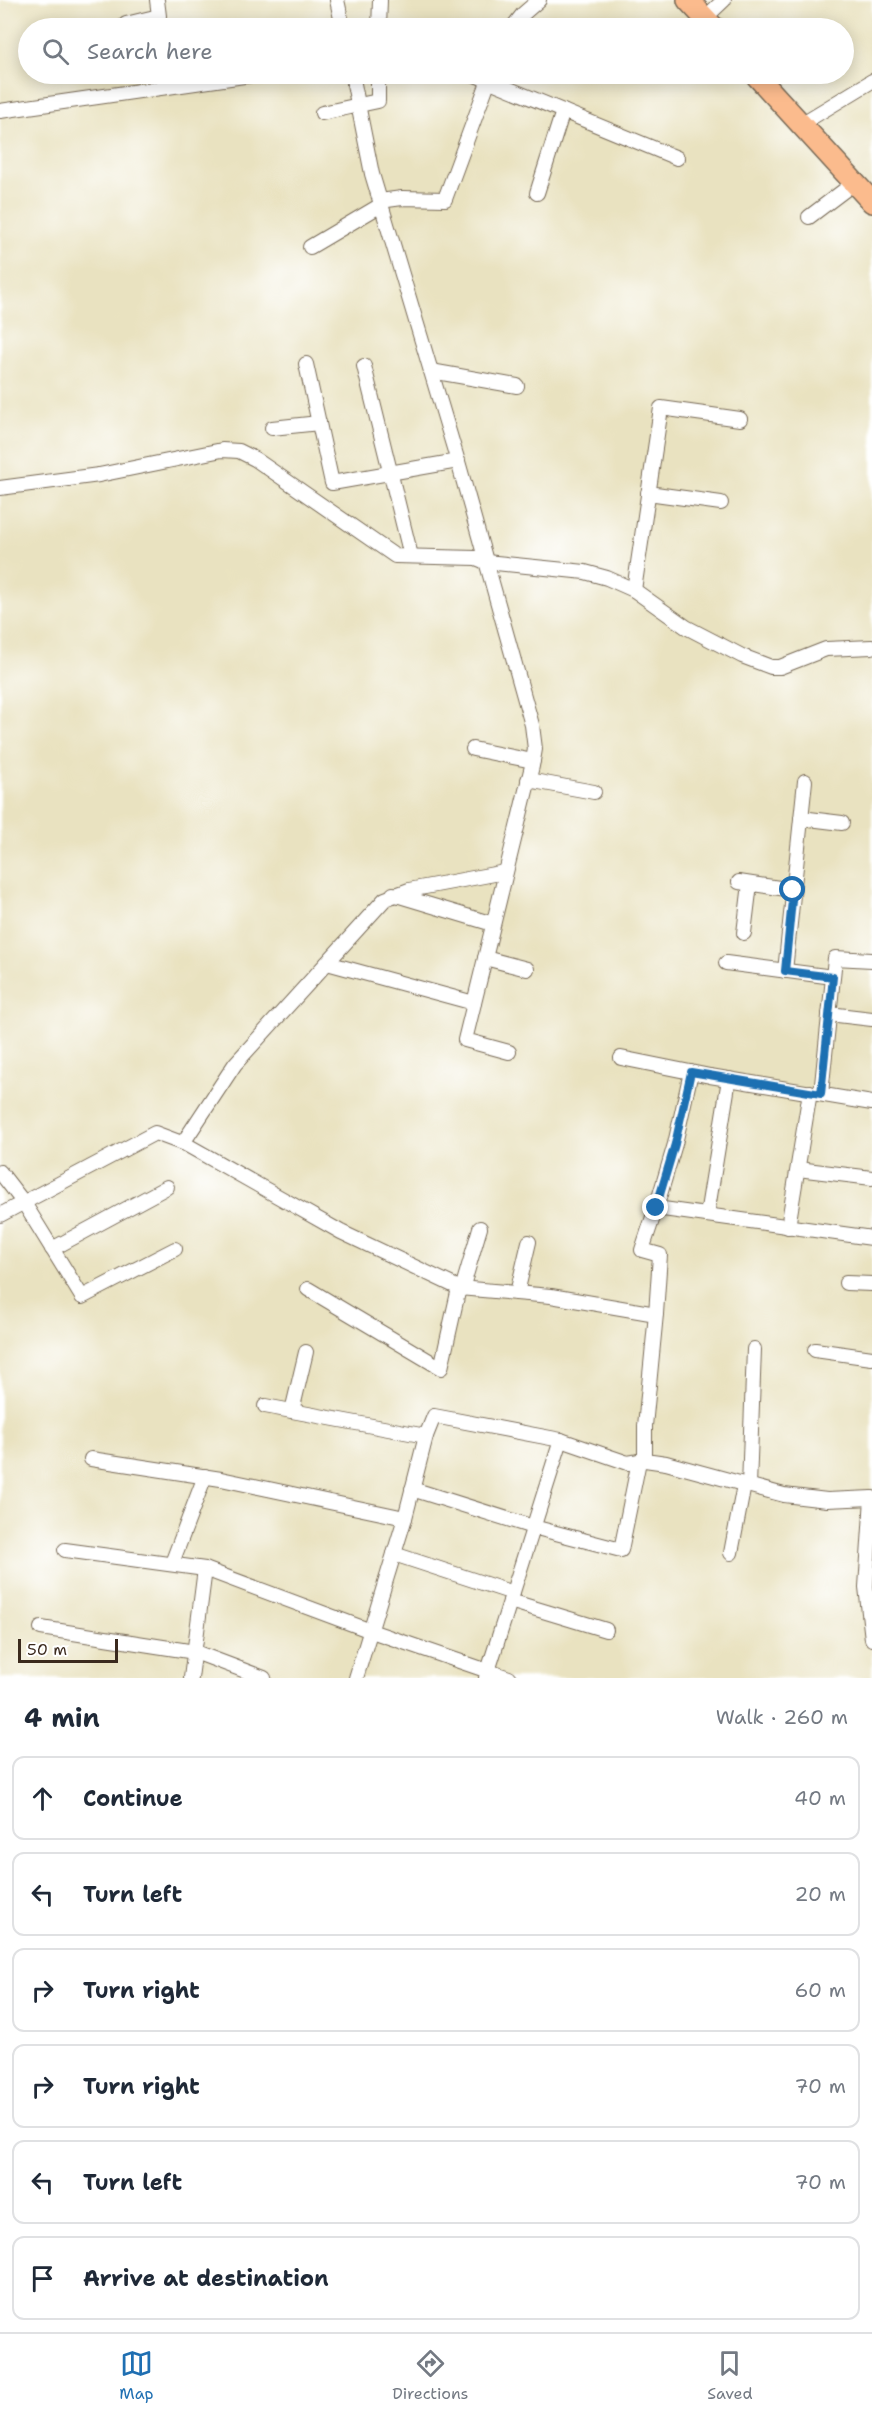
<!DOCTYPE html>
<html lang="en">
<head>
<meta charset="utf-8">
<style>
	:root { --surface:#fff; --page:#f2f2f3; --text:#1f2937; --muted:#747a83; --line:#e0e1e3; --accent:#1f6fb2 }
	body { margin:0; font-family:"Shantell Sans",sans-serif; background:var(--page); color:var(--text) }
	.scale { position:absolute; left:18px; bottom:15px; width:100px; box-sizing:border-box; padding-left:6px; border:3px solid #3b2a1e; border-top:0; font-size:16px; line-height:21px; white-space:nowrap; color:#3b2a1e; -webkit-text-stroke:4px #fff; paint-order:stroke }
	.stop { position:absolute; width:18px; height:18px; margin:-14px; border:4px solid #1f6fb2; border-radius:50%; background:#fff }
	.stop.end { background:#1f6fb2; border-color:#fff; box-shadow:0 2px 6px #0008 }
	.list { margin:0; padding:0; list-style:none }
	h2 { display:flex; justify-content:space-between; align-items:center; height:78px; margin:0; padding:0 24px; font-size:26px }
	h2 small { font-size:20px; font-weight:400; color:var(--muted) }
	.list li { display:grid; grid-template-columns:39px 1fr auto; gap:18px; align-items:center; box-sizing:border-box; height:84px; margin:0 12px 12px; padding:0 12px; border:2px solid var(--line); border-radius:12px }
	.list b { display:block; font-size:22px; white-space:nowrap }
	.list em { font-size:20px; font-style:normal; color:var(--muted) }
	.icon { flex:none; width:33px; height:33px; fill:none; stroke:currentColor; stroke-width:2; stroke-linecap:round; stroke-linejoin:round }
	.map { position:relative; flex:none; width:872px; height:1678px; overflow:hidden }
	.search { position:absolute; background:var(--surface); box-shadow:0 3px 15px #0003; left:18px; right:18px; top:18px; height:66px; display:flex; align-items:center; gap:15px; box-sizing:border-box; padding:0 21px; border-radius:33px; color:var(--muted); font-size:22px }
	.sheet { height:654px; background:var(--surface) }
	nav { display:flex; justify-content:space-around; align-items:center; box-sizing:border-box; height:84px; border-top:2px solid var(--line); background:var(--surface); font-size:16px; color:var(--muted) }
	nav a { display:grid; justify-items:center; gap:3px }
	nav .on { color:var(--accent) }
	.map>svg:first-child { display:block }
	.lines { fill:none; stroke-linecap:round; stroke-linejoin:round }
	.minor-casing { stroke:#786a57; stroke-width:16 }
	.highway-casing { stroke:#786a57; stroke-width:24 }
	.minor { stroke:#fff; stroke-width:14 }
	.highway { stroke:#fbbb8d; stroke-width:21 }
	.route { stroke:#1f6fb2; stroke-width:8 }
</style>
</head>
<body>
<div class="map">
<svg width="872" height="1678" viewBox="0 0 872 1678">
	<rect width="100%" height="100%" fill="#fff"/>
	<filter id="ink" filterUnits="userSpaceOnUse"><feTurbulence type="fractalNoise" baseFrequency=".0167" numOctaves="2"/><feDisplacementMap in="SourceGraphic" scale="12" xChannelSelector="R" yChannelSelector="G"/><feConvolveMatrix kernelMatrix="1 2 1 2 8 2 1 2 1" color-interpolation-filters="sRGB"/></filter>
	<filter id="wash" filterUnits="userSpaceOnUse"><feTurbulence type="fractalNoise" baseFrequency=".008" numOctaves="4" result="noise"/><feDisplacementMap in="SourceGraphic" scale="24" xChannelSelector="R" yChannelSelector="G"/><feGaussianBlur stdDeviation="1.35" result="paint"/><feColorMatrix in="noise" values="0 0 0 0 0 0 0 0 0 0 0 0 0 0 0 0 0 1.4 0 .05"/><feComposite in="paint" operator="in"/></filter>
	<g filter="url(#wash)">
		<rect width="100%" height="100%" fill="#e9e2c0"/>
	</g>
	<g filter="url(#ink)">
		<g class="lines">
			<defs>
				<g id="minor">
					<path d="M337,0L343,28"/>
					<path d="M705,18L724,0"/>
					<path d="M126,24L159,16L157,0"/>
					<path d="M379,28L380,0"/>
					<path d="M512,28L523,14L539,0"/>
					<path d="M352,74L372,174L459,465L532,725L535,749L532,766L465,1040L509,1052"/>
					<path d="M473,74L677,158"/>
					<path d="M0,111L258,74"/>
					<path d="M322,113L378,101V74"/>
					<path d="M801,124L872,81"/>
					<path d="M537,193L563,111"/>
					<path d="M380,201L402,198L445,199L491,74"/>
					<path d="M809,217L854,183"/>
					<path d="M310,247L381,205"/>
					<path d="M306,364L332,483L458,461"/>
					<path d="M364,366L411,556"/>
					<path d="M431,371L517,386"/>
					<path d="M272,428L319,423"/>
					<path d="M0,488L99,475L222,450L239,451L255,459L395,556L476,558L486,562L585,572L607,578L634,590L686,627L742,656L771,667H780L826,649L872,647"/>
					<path d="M648,493L721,503"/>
					<path d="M634,590L661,408L740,419"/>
					<path d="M473,749L533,761"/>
					<path d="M528,780L594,792"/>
					<path d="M801,818L842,823"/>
					<path d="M739,882L793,890"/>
					<path d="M393,894L493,924"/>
					<path d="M744,933L750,884"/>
					<path d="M485,958L527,969"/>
					<path d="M327,963L474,1003"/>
					<path d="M726,963L833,977"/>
					<path d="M785,971L805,781"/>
					<path d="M829,1014L872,1019"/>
					<path d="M621,1058L710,1076L872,1103"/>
					<path d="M691,1072L675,1144L656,1208L872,1238"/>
					<path d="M821,1094L835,958L872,960"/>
					<path d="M183,1143L235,1064L385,899L409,890L505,872"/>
					<path d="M798,1169L872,1178"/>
					<path d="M0,1172L24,1203L82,1297L175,1249"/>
					<path d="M0,1215L155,1133L187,1145L341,1232L459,1288L551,1296L656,1314L645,1426V1460"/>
					<path d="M707,1215L729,1079"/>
					<path d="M788,1227L810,1092"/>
					<path d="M52,1249L167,1187"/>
					<path d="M846,1283L872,1284"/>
					<path d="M308,1289L441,1368L459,1288"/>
					<path d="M462,1289L480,1228"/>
					<path d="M517,1293L529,1242"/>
					<path d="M656,1314L660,1255L642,1250L656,1208"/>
					<path d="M815,1350L872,1358"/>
					<path d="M265,1406L426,1436"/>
					<path d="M292,1411L306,1352"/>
					<path d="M91,1459L221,1479L405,1518"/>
					<path d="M749,1486L754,1349"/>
					<path d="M412,1489L533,1527L621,1550L639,1461"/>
					<path d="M872,1498L866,1587L872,1639"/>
					<path d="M65,1550L205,1569L371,1631L488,1671L561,1440"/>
					<path d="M731,1553L744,1485"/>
					<path d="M394,1554L513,1593"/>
					<path d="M172,1563L205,1476"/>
					<path d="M510,1601L606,1630"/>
					<path d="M41,1628L195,1652L264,1678"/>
					<path d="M191,1678L205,1569"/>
					<path d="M356,1678L405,1518L426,1436L434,1416L561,1440L628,1463L645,1460L666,1463L784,1495L827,1500L872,1498"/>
					<path d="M486,1678L488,1671L509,1678"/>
				</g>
				<g id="highway">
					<path d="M688,0L714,28"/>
					<path d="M755,74L872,202"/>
				</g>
			</defs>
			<use href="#minor" class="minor-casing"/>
			<use href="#highway" class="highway-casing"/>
			<use href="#minor" class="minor"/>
			<use href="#highway" class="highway"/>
		</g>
	</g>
	<g class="lines" filter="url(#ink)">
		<path class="route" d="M656,1208L675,1144L691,1072L821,1094L833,977L785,971L793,890"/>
	</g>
</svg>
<div class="scale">50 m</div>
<div class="stop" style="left:793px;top:890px"></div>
<div class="stop end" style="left:656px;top:1208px"></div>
<div class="search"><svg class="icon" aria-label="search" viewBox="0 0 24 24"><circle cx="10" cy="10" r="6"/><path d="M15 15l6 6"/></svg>Search here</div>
</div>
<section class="sheet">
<h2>4 min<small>Walk · 260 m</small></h2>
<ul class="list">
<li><svg class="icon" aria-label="ahead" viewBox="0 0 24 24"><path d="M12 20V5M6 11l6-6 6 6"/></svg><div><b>Continue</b></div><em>40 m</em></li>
<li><svg class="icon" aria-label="left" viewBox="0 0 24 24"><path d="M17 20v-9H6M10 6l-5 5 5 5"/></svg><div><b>Turn left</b></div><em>20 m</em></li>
<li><svg class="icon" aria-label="right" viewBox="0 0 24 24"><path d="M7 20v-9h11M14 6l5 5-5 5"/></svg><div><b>Turn right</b></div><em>60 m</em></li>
<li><svg class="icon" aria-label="right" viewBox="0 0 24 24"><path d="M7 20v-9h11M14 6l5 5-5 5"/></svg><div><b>Turn right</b></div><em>70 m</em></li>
<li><svg class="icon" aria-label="left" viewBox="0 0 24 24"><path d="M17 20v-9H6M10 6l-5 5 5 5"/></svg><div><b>Turn left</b></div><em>70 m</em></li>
<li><svg class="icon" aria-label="arrive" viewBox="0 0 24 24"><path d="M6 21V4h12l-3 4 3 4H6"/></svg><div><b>Arrive at destination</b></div></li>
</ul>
</section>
<nav>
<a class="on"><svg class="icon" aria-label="map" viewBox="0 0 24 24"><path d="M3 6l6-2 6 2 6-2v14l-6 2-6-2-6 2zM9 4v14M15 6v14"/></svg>Map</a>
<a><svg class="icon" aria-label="directions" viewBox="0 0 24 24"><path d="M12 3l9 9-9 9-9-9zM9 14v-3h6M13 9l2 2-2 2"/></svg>Directions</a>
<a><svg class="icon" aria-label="saved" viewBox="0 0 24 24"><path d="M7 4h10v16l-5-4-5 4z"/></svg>Saved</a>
</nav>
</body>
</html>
